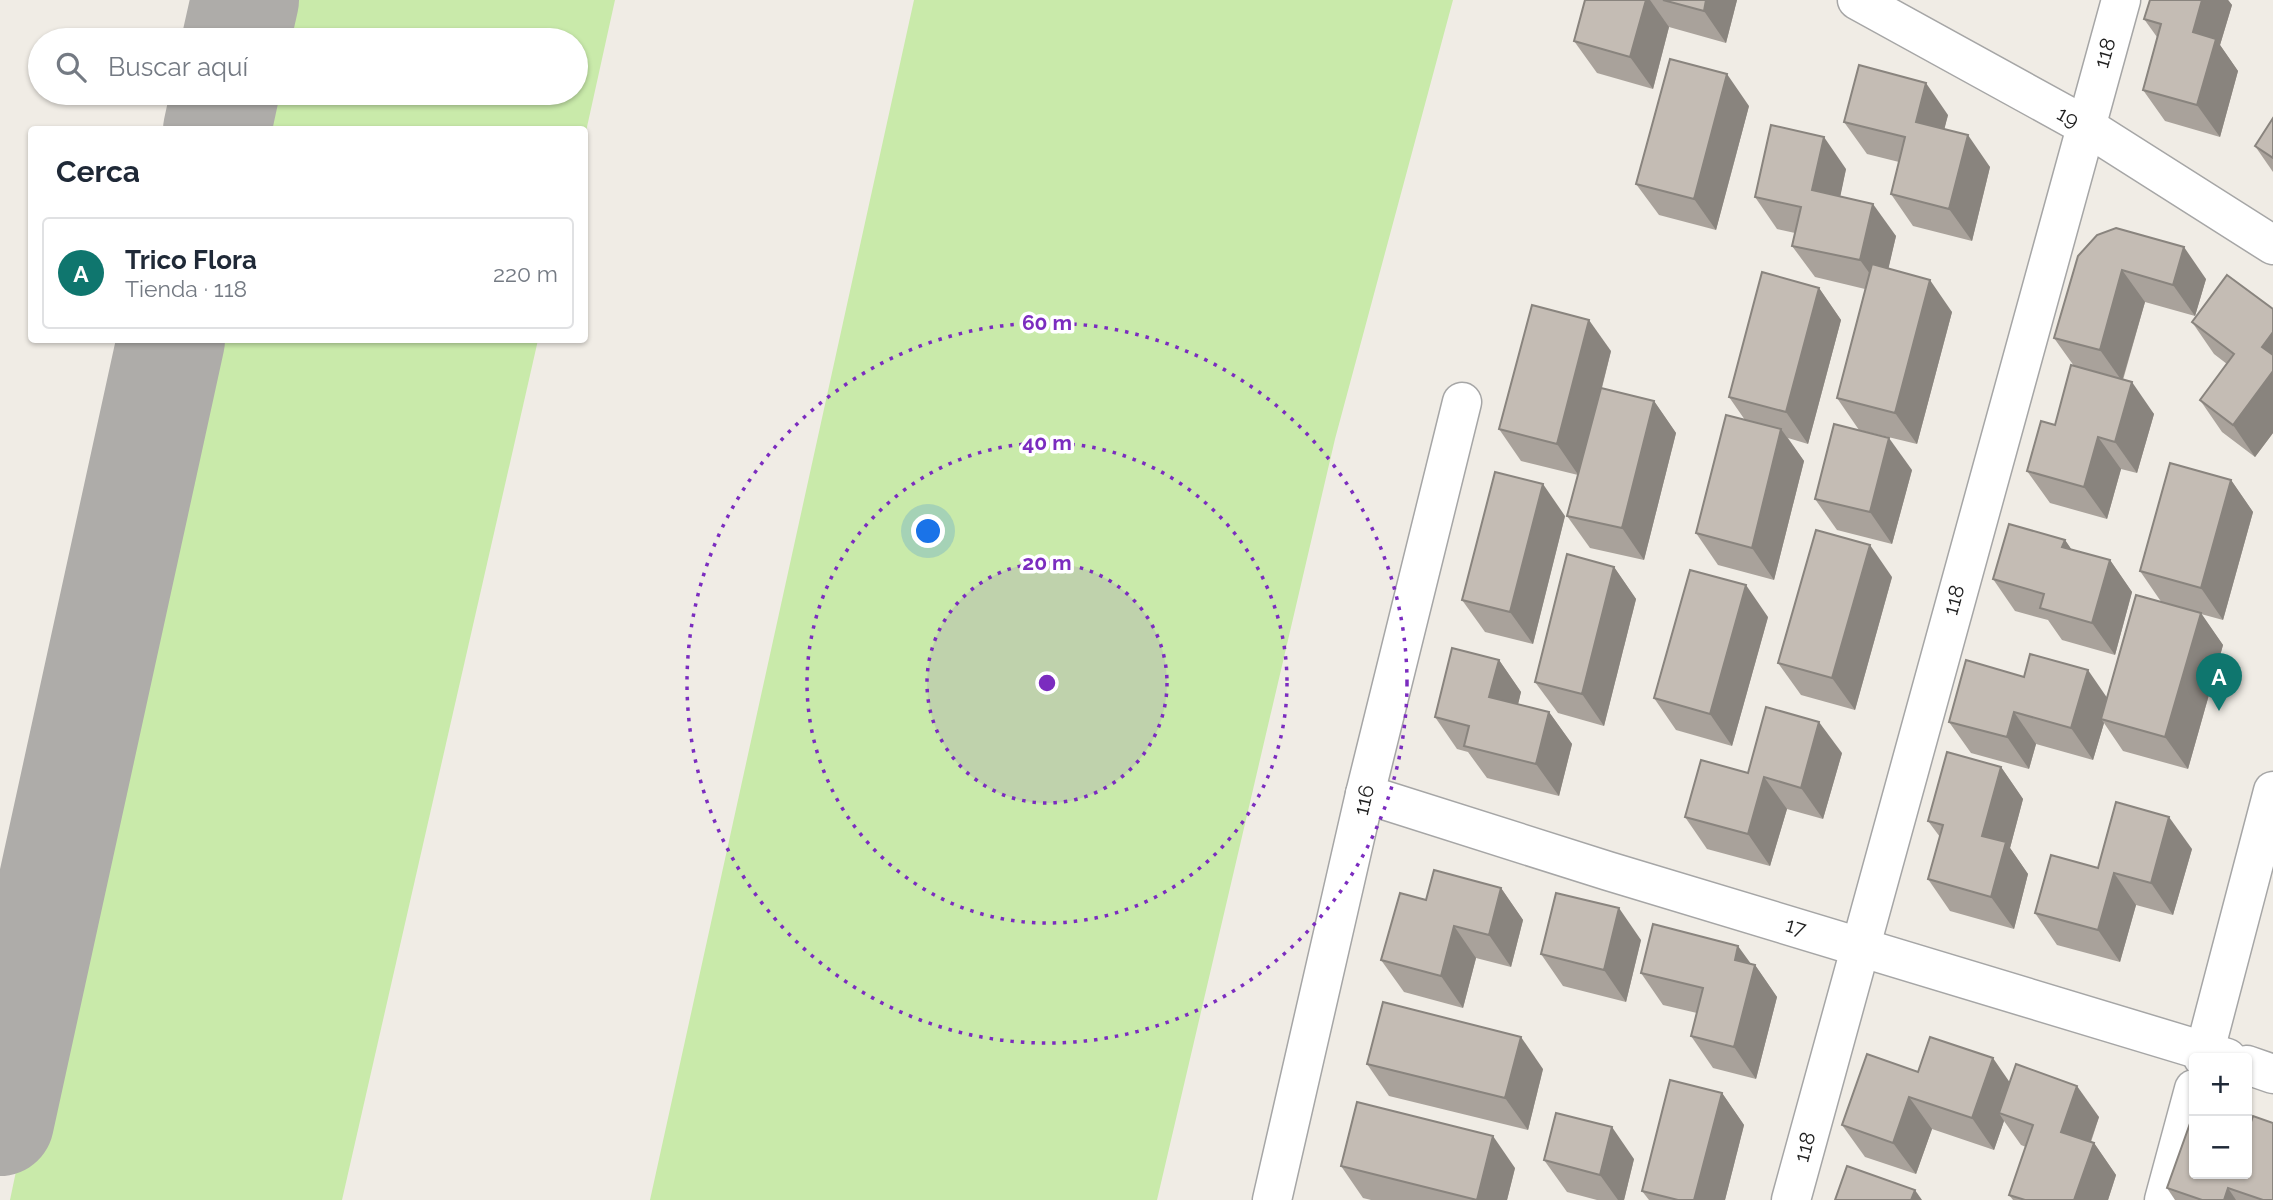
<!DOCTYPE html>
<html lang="es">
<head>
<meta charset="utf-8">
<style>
	:root { --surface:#fff; --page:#f6f6f7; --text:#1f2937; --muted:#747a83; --line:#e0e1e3; --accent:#0f766e }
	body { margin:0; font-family:Raleway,sans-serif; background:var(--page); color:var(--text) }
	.controls { position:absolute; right:21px; bottom:21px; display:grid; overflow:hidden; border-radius:7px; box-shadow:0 2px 5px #0004 }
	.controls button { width:63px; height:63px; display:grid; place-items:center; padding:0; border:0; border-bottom:2px solid var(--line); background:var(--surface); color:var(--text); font:35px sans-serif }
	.you { position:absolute; left:929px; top:532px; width:24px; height:24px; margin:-18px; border:5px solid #fff; border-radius:50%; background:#1a73e8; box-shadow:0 0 0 10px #1a73e833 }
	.badge { display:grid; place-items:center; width:46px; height:46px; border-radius:50%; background:var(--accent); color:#fff; font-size:23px; font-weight:700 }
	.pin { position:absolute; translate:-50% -58px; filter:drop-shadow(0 2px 4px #0008) }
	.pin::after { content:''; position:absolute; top:37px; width:24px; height:21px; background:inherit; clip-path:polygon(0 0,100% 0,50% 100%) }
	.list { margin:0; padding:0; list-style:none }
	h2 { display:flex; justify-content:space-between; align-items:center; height:91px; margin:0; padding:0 28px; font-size:30px }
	h2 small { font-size:23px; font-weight:400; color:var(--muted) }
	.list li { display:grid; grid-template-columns:46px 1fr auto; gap:21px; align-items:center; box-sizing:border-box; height:112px; margin:0 14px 14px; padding:0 14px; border:2px solid var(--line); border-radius:7px }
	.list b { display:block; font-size:26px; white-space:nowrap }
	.list p { margin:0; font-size:23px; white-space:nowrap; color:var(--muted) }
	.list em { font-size:23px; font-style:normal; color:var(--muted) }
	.icon { flex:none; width:38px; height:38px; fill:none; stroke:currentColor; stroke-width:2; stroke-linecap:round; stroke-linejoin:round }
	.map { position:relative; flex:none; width:2273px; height:1200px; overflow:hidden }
	.search { position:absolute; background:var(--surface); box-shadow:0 2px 5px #0004; left:28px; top:28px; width:560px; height:77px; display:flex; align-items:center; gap:18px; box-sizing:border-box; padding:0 24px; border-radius:38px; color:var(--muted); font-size:26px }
	.panel { position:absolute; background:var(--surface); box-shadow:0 2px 5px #0004; left:28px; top:126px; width:560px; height:217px; border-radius:7px }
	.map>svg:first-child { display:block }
	.grass { fill:#c9eaaa }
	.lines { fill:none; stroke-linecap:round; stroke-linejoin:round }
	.taxiway { stroke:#aeaca9; stroke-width:108 }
	.minor-casing { stroke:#a6a6a6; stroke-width:41 }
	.minor { stroke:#fff; stroke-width:38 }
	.wall { fill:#a9a29b }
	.shaded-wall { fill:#89847e }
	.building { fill:#c4bcb4; stroke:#89847e; stroke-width:2 }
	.ring { fill:none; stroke:#7b2cbf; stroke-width:3.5; stroke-dasharray:3.5 7 }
	.labels { text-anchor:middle; stroke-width:7; stroke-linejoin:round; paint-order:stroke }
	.street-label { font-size:21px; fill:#1f1f1f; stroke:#fff }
	.centre { fill:#7b2cbf; stroke:#fff; stroke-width:3.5 }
	.ring-label { font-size:21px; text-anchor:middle; font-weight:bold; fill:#7b2cbf; stroke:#fff; stroke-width:7; stroke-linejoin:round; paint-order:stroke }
</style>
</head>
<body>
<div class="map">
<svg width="2273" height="1200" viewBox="0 0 2273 1200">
	<rect width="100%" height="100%" fill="#f0ece5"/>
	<g class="grass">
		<path d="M274,0H615L585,136L584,130L244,129L253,93H576V40H265Z"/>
		<path d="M914,0H1453L1335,439L1157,1200H650Z"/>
		<path d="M195,340H538L342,1200H10L142,569Z"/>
	</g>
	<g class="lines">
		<g class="taxiway">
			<path d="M236,40L245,0"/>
			<path d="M217,130L225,93"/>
			<path d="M0,1122L171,340"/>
		</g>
		<defs>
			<g id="minor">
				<path d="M1857,0L2084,125L2273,245"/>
				<path d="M1365,794L1608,871L2227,1058"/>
				<path d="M2203,1058L2273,791"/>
				<path d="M2247,1065L2273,1074"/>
				<path d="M1272,1200L1365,794L1462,402"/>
				<path d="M1791,1200L2121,0"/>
				<path d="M2164,1200L2194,1089"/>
			</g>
		</defs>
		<use href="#minor" class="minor-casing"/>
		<use href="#minor" class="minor"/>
	</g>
	<g class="wall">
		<path d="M1585,0H1737L1726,43L1669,27L1653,89L1597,73L1574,41Z"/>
		<path d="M2150,0H2228L2232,5L2220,45L2238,71L2220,137L2165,121L2143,90L2157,37L2144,19Z"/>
		<path d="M1749,106L1716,230L1659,215L1636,184Z"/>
		<path d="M1948,115L1944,129L1990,167L1972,241L1913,226L1891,194L1899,162L1867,154L1844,122Z"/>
		<path d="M2273,118V172L2255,146Z"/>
		<path d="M1846,169L1840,196L1896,236L1888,269L1952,312L1917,444L1859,430L1837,398L1865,289L1815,277L1792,246L1795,233L1777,229L1755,197Z"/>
		<path d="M2078,256L2206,279L2195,316L2145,302L2123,380L2154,414L2137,473L2121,469L2107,519L2050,503L2027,471L2055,425L2074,366L2054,338Z"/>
		<path d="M1819,288L1841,320L1808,444L1788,438L1804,461L1774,580L1718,565L1696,533L1745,420L1729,397Z"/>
		<path d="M2273,309V433L2255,457L2222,432L2200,400L2227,364L2214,354L2192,322Z"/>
		<path d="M1611,351L1602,388L1654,401L1676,433L1644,560L1590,548L1567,516L1578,475L1521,461L1499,429Z"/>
		<path d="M1912,470L1892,544L1837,530L1815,499Z"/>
		<path d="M2231,480L2253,512L2223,620L2201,614L2223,645L2188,769L2123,751L2104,723L2093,760L2036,744L2029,769L1971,753L1949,722L2024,677L2107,697L2162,603L2140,571Z"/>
		<path d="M1565,516L1533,644L1485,632L1462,600Z"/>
		<path d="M2065,540L2071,549L2110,560L2132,592L2115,655L2062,640L2048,620L2015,611L1993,579Z"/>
		<path d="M1614,567L1636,599L1604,726L1558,713L1535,682Z"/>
		<path d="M1892,577L1855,710L1801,695L1778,663Z"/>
		<path d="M1768,617L1732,746L1676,730L1654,698Z"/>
		<path d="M1499,660L1521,692L1518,704L1549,712L1572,744L1559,796L1487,778L1468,752L1457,749L1435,717Z"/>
		<path d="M1842,753L1823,819L1787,809L1770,866L1707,849L1685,817L1748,773Z"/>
		<path d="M2001,767L2023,799L2010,848L2028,874L2014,929L1950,911L1928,879L1940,837L1928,821Z"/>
		<path d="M2192,849L2173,915L2136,905L2120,962L2057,945L2035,913L2098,868Z"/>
		<path d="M1501,888L1523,920L1511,967L1476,958L1463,1008L1404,992L1381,960Z"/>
		<path d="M1641,940L1626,1002L1563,986L1541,954Z"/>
		<path d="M1751,964L1755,965L1777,997L1756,1079L1713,1068L1691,1036L1697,1013L1663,1005L1641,973Z"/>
		<path d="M1367,1064L1543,1069L1528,1130L1389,1096Z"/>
		<path d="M1918,1072L2010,1082L2099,1117L2091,1142L2094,1143L2116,1175L2108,1200H2013L2009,1195L2026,1147L2021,1145L2004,1121L1994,1150L1932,1129L1916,1174L1865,1157L1842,1125Z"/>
		<path d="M1722,1093L1744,1125L1725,1200H1649L1642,1191Z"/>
		<path d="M1634,1159L1624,1200H1597L1567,1192L1544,1160Z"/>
		<path d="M1341,1166L1515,1168L1507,1200H1371L1363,1198Z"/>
		<path d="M2194,1174L2273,1200H2175L2167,1188Z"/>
	</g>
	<g class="shaded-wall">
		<path d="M1646,0H1650L1669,27L1653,89L1630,57Z"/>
		<path d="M1706,0H1737L1726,43L1704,11Z"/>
		<path d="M2202,0H2228L2232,5L2220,45L2238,71L2220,137L2197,105L2193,32Z"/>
		<path d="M1727,74L1749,106L1716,230L1694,199Z"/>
		<path d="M1926,83L1948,115L1938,154L1916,122Z"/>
		<path d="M1968,135L1990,167L1972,241L1949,209Z"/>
		<path d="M1824,137L1846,169L1835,222L1812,190Z"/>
		<path d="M1873,204L1896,236L1883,292L1860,260Z"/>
		<path d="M2184,247L2206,279L2195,316L2173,285Z"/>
		<path d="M2122,270L2145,302L2122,381L2100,350Z"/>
		<path d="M1930,280L1952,312L1917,444L1895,413Z"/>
		<path d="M1819,288L1841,320L1808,444L1786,412Z"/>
		<path d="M1589,320L1611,351L1579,476L1557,444Z"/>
		<path d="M2273,332V363L2262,347Z"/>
		<path d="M2273,371V433L2255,457L2233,425Z"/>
		<path d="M2132,382L2154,414L2137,473L2115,442Z"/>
		<path d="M1654,401L1676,433L1644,560L1622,528Z"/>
		<path d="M1781,429L1804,461L1774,580L1752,548Z"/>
		<path d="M2098,437L2121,469L2107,519L2084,487Z"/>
		<path d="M1889,438L1912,470L1892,544L1870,512Z"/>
		<path d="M2231,480L2253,512L2223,620L2201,588Z"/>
		<path d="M1543,484L1565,516L1533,644L1510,612Z"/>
		<path d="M2065,540L2087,572L2062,547Z"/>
		<path d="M1870,545L1892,577L1855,710L1832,678Z"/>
		<path d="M2110,560L2132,592L2115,655L2092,623Z"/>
		<path d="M1614,567L1636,599L1604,726L1582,694Z"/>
		<path d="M1746,585L1768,617L1732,746L1710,714Z"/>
		<path d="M2201,613L2223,645L2188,769L2165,737Z"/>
		<path d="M1499,660L1521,692L1512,729L1489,697Z"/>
		<path d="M2088,670L2110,702L2101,719L2104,723L2093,760L2071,728Z"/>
		<path d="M1549,712L1572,744L1559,796L1536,764Z"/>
		<path d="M2014,712L2036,744L2029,769L2007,737Z"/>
		<path d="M1819,722L1842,753L1823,819L1801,788Z"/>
		<path d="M2001,767L2023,799L2010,848L2028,874L2014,929L1991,897L1982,836Z"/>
		<path d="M1764,777L1787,809L1770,866L1748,834Z"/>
		<path d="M2169,817L2192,849L2173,915L2151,883Z"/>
		<path d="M2114,873L2136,905L2120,962L2098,930Z"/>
		<path d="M1501,888L1523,920L1511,967L1489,935Z"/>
		<path d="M1619,908L1641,940L1626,1002L1604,970Z"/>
		<path d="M1454,926L1476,958L1463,1008L1441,976Z"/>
		<path d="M1738,946L1754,968L1755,965L1777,997L1756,1079L1734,1047L1735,960Z"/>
		<path d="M1521,1037L1543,1069L1528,1130L1505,1098Z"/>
		<path d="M1993,1058L2015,1090L1999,1113L2004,1121L1994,1150L1972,1118Z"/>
		<path d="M2077,1086L2099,1117L2083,1163L2061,1132Z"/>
		<path d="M1722,1093L1744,1125L1725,1200H1694Z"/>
		<path d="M1909,1097L1932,1129L1916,1174L1893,1143Z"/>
		<path d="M1612,1127L1634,1159L1624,1200H1618L1600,1175Z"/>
		<path d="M1493,1136L1515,1168L1507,1200H1477Z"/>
		<path d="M2094,1143L2116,1175L2108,1200H2074Z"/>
		<path d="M2228,1188L2236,1200H2224Z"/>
		<path d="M1915,1190L1922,1200H1911Z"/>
	</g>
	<g class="building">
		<path d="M1585,0H1646L1630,57L1574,41Z"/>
		<path d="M1663,0H1706L1704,11Z"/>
		<path d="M2150,0H2202L2193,32L2216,39L2197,105L2143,90L2161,24L2144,19Z"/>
		<path d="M1670,59L1727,74L1694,199L1636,184Z"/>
		<path d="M1859,65L1926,83L1916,122L1968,135L1949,209L1891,194L1905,137L1844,122Z"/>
		<path d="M2273,118V158L2255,146Z"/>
		<path d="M1771,125L1824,137L1812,190L1873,204L1860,260L1792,246L1801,207L1755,197Z"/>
		<path d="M2116,228L2184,247L2173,285L2122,270L2100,350L2054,338L2078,256L2097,235Z"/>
		<path d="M1872,264L1930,280L1895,413L1837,398Z"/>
		<path d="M1762,272L1819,288L1786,412L1729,397Z"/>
		<path d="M2227,275L2273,309V332L2262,347L2273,355V371L2233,425L2200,400L2234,354L2192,322Z"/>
		<path d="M1532,305L1589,320L1557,444L1499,429Z"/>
		<path d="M2071,365L2132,382L2115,442L2098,437L2084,487L2027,471L2041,421L2055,425Z"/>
		<path d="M1601,388L1654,401L1622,528L1567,516Z"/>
		<path d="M1726,415L1781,429L1752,548L1696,533Z"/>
		<path d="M1834,424L1889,438L1870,512L1815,499Z"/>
		<path d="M2170,463L2231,480L2201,588L2140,571Z"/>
		<path d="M1495,472L1543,484L1510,612L1462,600Z"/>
		<path d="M2009,524L2065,540L2062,547L2110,560L2092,623L2040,608L2044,594L1993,579Z"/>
		<path d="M1816,530L1870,545L1832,678L1778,663Z"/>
		<path d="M1567,554L1614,567L1582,694L1535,682Z"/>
		<path d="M1690,570L1746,585L1710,714L1654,698Z"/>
		<path d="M2136,595L2201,613L2165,737L2101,719Z"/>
		<path d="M1452,648L1499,660L1489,697L1549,712L1536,764L1464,746L1469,726L1435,717Z"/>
		<path d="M2030,654L2088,670L2071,728L2014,712L2007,737L1949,722L1966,660L2024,677Z"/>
		<path d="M1766,707L1819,722L1801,788L1764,777L1748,834L1685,817L1701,760L1748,773Z"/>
		<path d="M1947,752L2001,767L1982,836L2006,842L1991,897L1928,879L1943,825L1928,821Z"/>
		<path d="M2116,802L2169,817L2151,883L2114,873L2098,930L2035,913L2051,855L2098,868Z"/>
		<path d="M1434,870L1501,888L1489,935L1454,926L1441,976L1381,960L1400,893L1426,900Z"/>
		<path d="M1556,893L1619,908L1604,970L1541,954Z"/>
		<path d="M1653,924L1738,946L1735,960L1755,965L1734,1047L1691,1036L1703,988L1641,973Z"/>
		<path d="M1383,1002L1521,1037L1505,1098L1367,1064Z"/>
		<path d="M1930,1037L1993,1058L1972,1118L1909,1097L1893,1143L1842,1125L1867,1054L1918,1072Z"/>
		<path d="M2016,1064L2077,1086L2061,1132L2094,1143L2074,1200H2025L2009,1195L2033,1125L1999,1113Z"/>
		<path d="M1670,1080L1722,1093L1694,1200H1678L1642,1191Z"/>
		<path d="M1357,1102L1493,1136L1477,1200L1341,1166Z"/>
		<path d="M1556,1113L1612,1127L1600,1175L1544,1160Z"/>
		<path d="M2193,1115L2194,1116V1174H2247V1134L2253,1116L2273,1123V1200H2263L2228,1188L2224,1200H2202L2167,1188Z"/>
		<path d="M1847,1166L1915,1190L1911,1200H1835Z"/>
	</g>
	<circle cx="1047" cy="683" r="120" fill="#7b2cbf" fill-opacity=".12"/>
	<g class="ring">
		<circle cx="1047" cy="683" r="120"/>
		<circle cx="1047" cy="683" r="240"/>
		<circle cx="1047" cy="683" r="360"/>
	</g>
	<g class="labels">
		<g class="street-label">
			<text transform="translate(2105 53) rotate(-74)" y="7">118</text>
			<text transform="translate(2068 117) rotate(29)" y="7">19</text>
			<text transform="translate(1954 600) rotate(-75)" y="7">118</text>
			<text transform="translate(1364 800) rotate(-77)" y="7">116</text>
			<text transform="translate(1796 927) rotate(17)" y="7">17</text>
			<text transform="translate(1805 1147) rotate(-75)" y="7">118</text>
		</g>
	</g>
	<circle cx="1047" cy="683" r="10" class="centre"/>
	<g class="ring-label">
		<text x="1047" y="330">60 m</text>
		<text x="1047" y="450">40 m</text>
		<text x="1047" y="570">20 m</text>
	</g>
</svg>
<div class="controls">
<button>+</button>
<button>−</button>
</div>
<div class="you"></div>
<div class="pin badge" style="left:2219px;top:711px">A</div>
<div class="search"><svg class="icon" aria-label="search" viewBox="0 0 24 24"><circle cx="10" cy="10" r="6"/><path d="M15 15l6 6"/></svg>Buscar aquí</div>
<section class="panel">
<h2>Cerca<small></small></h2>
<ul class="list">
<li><span class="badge">A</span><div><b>Trico Flora</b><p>Tienda · 118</p></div><em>220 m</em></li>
</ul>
</section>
</div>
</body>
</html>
